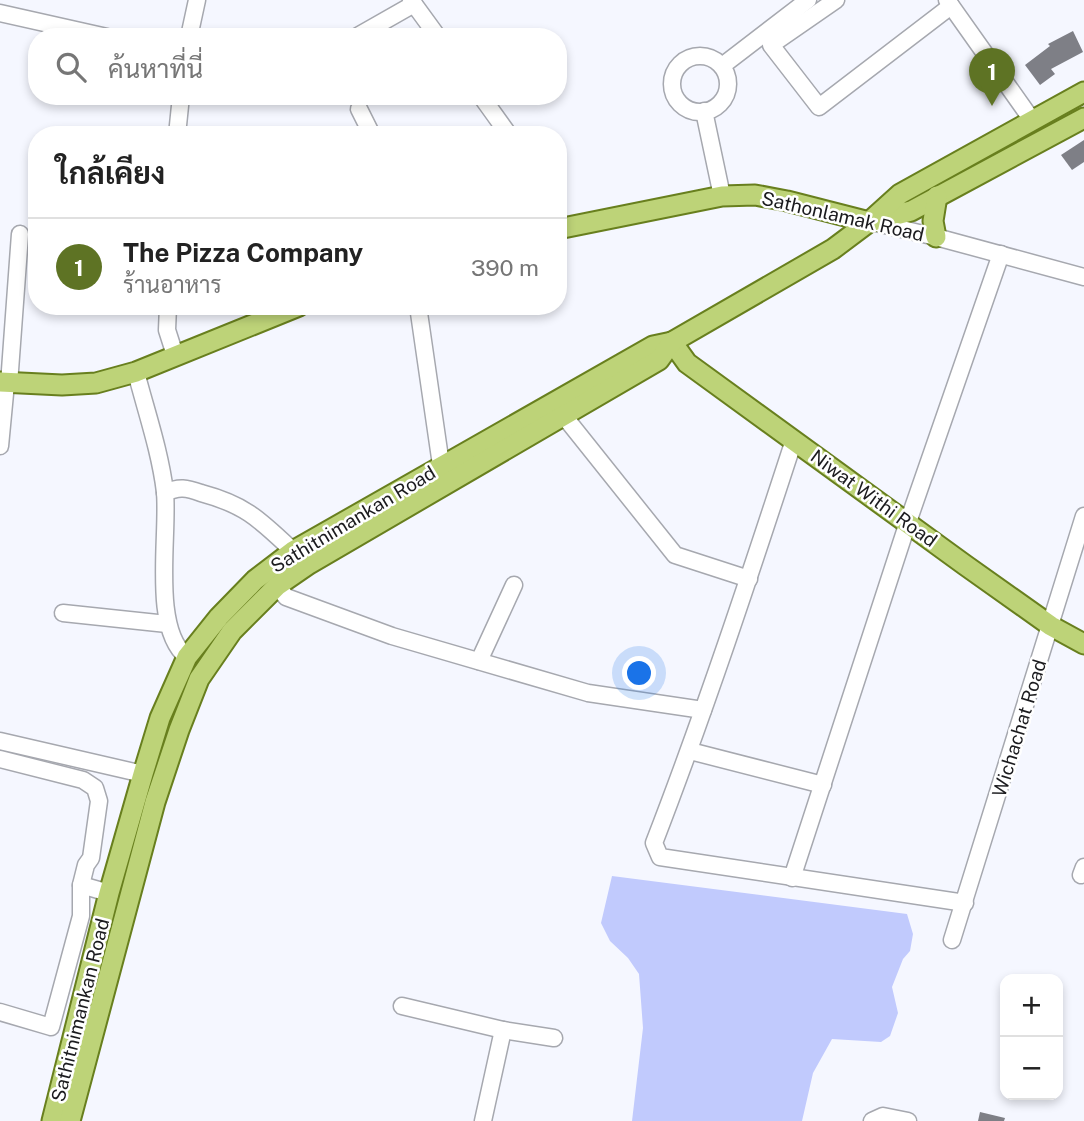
<!DOCTYPE html>
<html lang="th">
<head>
<meta charset="utf-8">
<style>
	:root { --surface:#fff; --page:#f6f6f6; --text:#222; --muted:#767676; --line:#e0e0e0; --accent:#5e7324 }
	body { margin:0; font-family:"Public Sans",Sarabun,sans-serif; background:var(--page); color:var(--text) }
	.controls { position:absolute; right:21px; bottom:21px; display:grid; overflow:hidden; border-radius:14px; box-shadow:0 4px 10px #0003 }
	.controls button { width:63px; height:63px; display:grid; place-items:center; padding:0; border:0; border-bottom:2px solid var(--line); background:var(--surface); color:var(--text); font:35px sans-serif }
	.you { position:absolute; left:640px; top:674px; width:24px; height:24px; margin:-18px; border:5px solid #fff; border-radius:50%; background:#1a73e8; box-shadow:0 0 0 10px #1a73e833 }
	.badge { display:grid; place-items:center; width:46px; height:46px; border-radius:50%; background:var(--accent); color:#fff; font-size:23px; font-weight:700 }
	.pin { position:absolute; translate:-50% -58px; filter:drop-shadow(0 2px 4px #0008) }
	.pin::after { content:''; position:absolute; top:37px; width:24px; height:21px; background:inherit; clip-path:polygon(0 0,100% 0,50% 100%) }
	.list { margin:0; padding:0; list-style:none }
	h2 { display:flex; justify-content:space-between; align-items:center; height:91px; margin:0; padding:0 28px; font-size:30px }
	h2 small { font-size:23px; font-weight:400; color:var(--muted) }
	.list li { display:grid; grid-template-columns:46px 1fr auto; gap:21px; align-items:center; box-sizing:border-box; height:98px; padding:0 28px; border-top:2px solid var(--line) }
	.list b { display:block; font-size:26px; white-space:nowrap }
	.list p { margin:0; font-size:23px; white-space:nowrap; color:var(--muted) }
	.list em { font-size:23px; font-style:normal; color:var(--muted) }
	.icon { flex:none; width:38px; height:38px; fill:none; stroke:currentColor; stroke-width:2; stroke-linecap:round; stroke-linejoin:round }
	.map { position:relative; flex:none; width:1084px; height:1121px; overflow:hidden }
	.search { position:absolute; background:var(--surface); box-shadow:0 4px 10px #0003; left:28px; top:28px; width:539px; height:77px; display:flex; align-items:center; gap:18px; box-sizing:border-box; padding:0 24px; border-radius:28px; color:var(--muted); font-size:26px }
	.panel { position:absolute; background:var(--surface); box-shadow:0 4px 10px #0003; left:28px; top:126px; width:539px; height:189px; border-radius:28px }
	.map>svg:first-child { display:block }
	.water { fill:#c1cafd }
	.building { fill:#7e7f86 }
	.lines { fill:none; stroke-linecap:round; stroke-linejoin:round }
	.minor-casing { stroke:#a6a8af; stroke-width:19 }
	.major-casing { stroke:#687f1e; stroke-width:23 }
	.minor { stroke:#fff; stroke-width:16 }
	.major { stroke:#bdd378; stroke-width:19 }
	.labels { text-anchor:middle; stroke-width:5; stroke-linejoin:round; paint-order:stroke }
	.street-label { font-size:19px; fill:#1b1b1e; stroke:#fff }
</style>
</head>
<body>
<div class="map">
<svg width="1084" height="1121" viewBox="0 0 1084 1121">
	<rect width="100%" height="100%" fill="#f5f7ff"/>
	<path class="water" d="M612,876L907,914L913,934L910,951L903,959L892,987L898,1013L890,1036L881,1042L832,1039L813,1073L802,1121H632L643,1028L639,974L628,958L610,941L601,923Z"/>
	<g class="building">
		<path d="M1073,31L1083,52L1051,69L1055,74L1040,85L1025,65L1050,46L1048,44Z"/>
		<path d="M1084,140V162L1072,170L1061,155Z"/>
		<path d="M980,1112L1005,1118L1004,1121H978Z"/>
	</g>
	<g class="lines">
		<defs>
			<g id="minor">
				<path d="M411,0L438,37"/>
				<path d="M836,0L771,45L819,107L951,6"/>
				<path d="M947,0L1032,120"/>
				<path d="M0,13L107,37"/>
				<path d="M189,37L197,0"/>
				<path d="M356,37L414,4"/>
				<circle cx="700" cy="84" r="28"/>
				<path d="M722,66L808,0"/>
				<path d="M481,96L509,135"/>
				<path d="M359,109L372,135"/>
				<path d="M704,111L722,196"/>
				<path d="M177,135L181,96"/>
				<path d="M872,222L936,237L1084,277"/>
				<path d="M168,306L167,330L175,355"/>
				<path d="M418,306L441,465"/>
				<path d="M136,372C146,411 160,451 165,492C169,535 151,629 187,657"/>
				<path d="M9,384L20,234"/>
				<path d="M564,416L675,555L749,579"/>
				<path d="M794,440C750,575 705,711 654,843L660,857L965,903"/>
				<path d="M0,446L6,383"/>
				<path d="M165,493C179,486 187,488 201,493C246,505 260,520 293,551"/>
				<path d="M277,586L286,597L392,636L588,693L703,710"/>
				<path d="M63,613L167,624"/>
				<path d="M479,661L514,585"/>
				<path d="M0,741L143,774"/>
				<path d="M690,751L823,785"/>
				<path d="M0,759L83,780L95,788L99,801L91,858L86,865L81,885V916L51,1027L0,1012"/>
				<path d="M1081,875L1084,867"/>
				<path d="M792,878L908,522L1001,254"/>
				<path d="M81,885L109,893"/>
				<path d="M952,940L1084,516"/>
				<path d="M402,1006L503,1030L554,1038"/>
				<path d="M483,1121L503,1030"/>
				<path d="M872,1121L883,1116L908,1121"/>
			</g>
			<g id="major">
				<path d="M558,229L722,196L755,195L787,201L869,222L911,211L1084,118"/>
				<path d="M936,237L933,221L937,196"/>
				<path d="M672,342L687,363L965,565L1051,626L1084,644"/>
				<path d="M0,382L62,385L96,383L136,372L299,306"/>
				<path d="M52,1121L109,893L143,774L160,718L187,657L219,617L255,580L293,551L653,346L672,342L833,249L869,222L900,194L1084,92"/>
				<path d="M70,1121L155,802L179,730L199,679L232,631L277,586L309,564L659,360L672,342"/>
			</g>
		</defs>
		<use href="#minor" class="minor-casing"/>
		<use href="#major" class="major-casing"/>
		<use href="#minor" class="minor"/>
		<use href="#major" class="major"/>
	</g>
	<g class="labels">
		<g class="street-label">
			<text transform="translate(843 216) rotate(13)" y="7">Sathonlamak Road</text>
			<text transform="translate(874 498) rotate(36)" y="7">Niwat Withi Road</text>
			<text transform="translate(353 519) rotate(-31)" y="7">Sathitnimankan Road</text>
			<text transform="translate(1019 728) rotate(-73)" y="7">Wichachat Road</text>
			<text transform="translate(80 1010) rotate(-76)" y="7">Sathitnimankan Road</text>
		</g>
	</g>
</svg>
<div class="controls">
<button>+</button>
<button>−</button>
</div>
<div class="you"></div>
<div class="pin badge" style="left:992px;top:106px">1</div>
<div class="search"><svg class="icon" aria-label="search" viewBox="0 0 24 24"><circle cx="10" cy="10" r="6"/><path d="M15 15l6 6"/></svg>ค้นหาที่นี่</div>
<section class="panel">
<h2>ใกล้เคียง<small></small></h2>
<ul class="list">
<li><span class="badge">1</span><div><b>The Pizza Company</b><p>ร้านอาหาร</p></div><em>390 m</em></li>
</ul>
</section>
</div>
</body>
</html>
